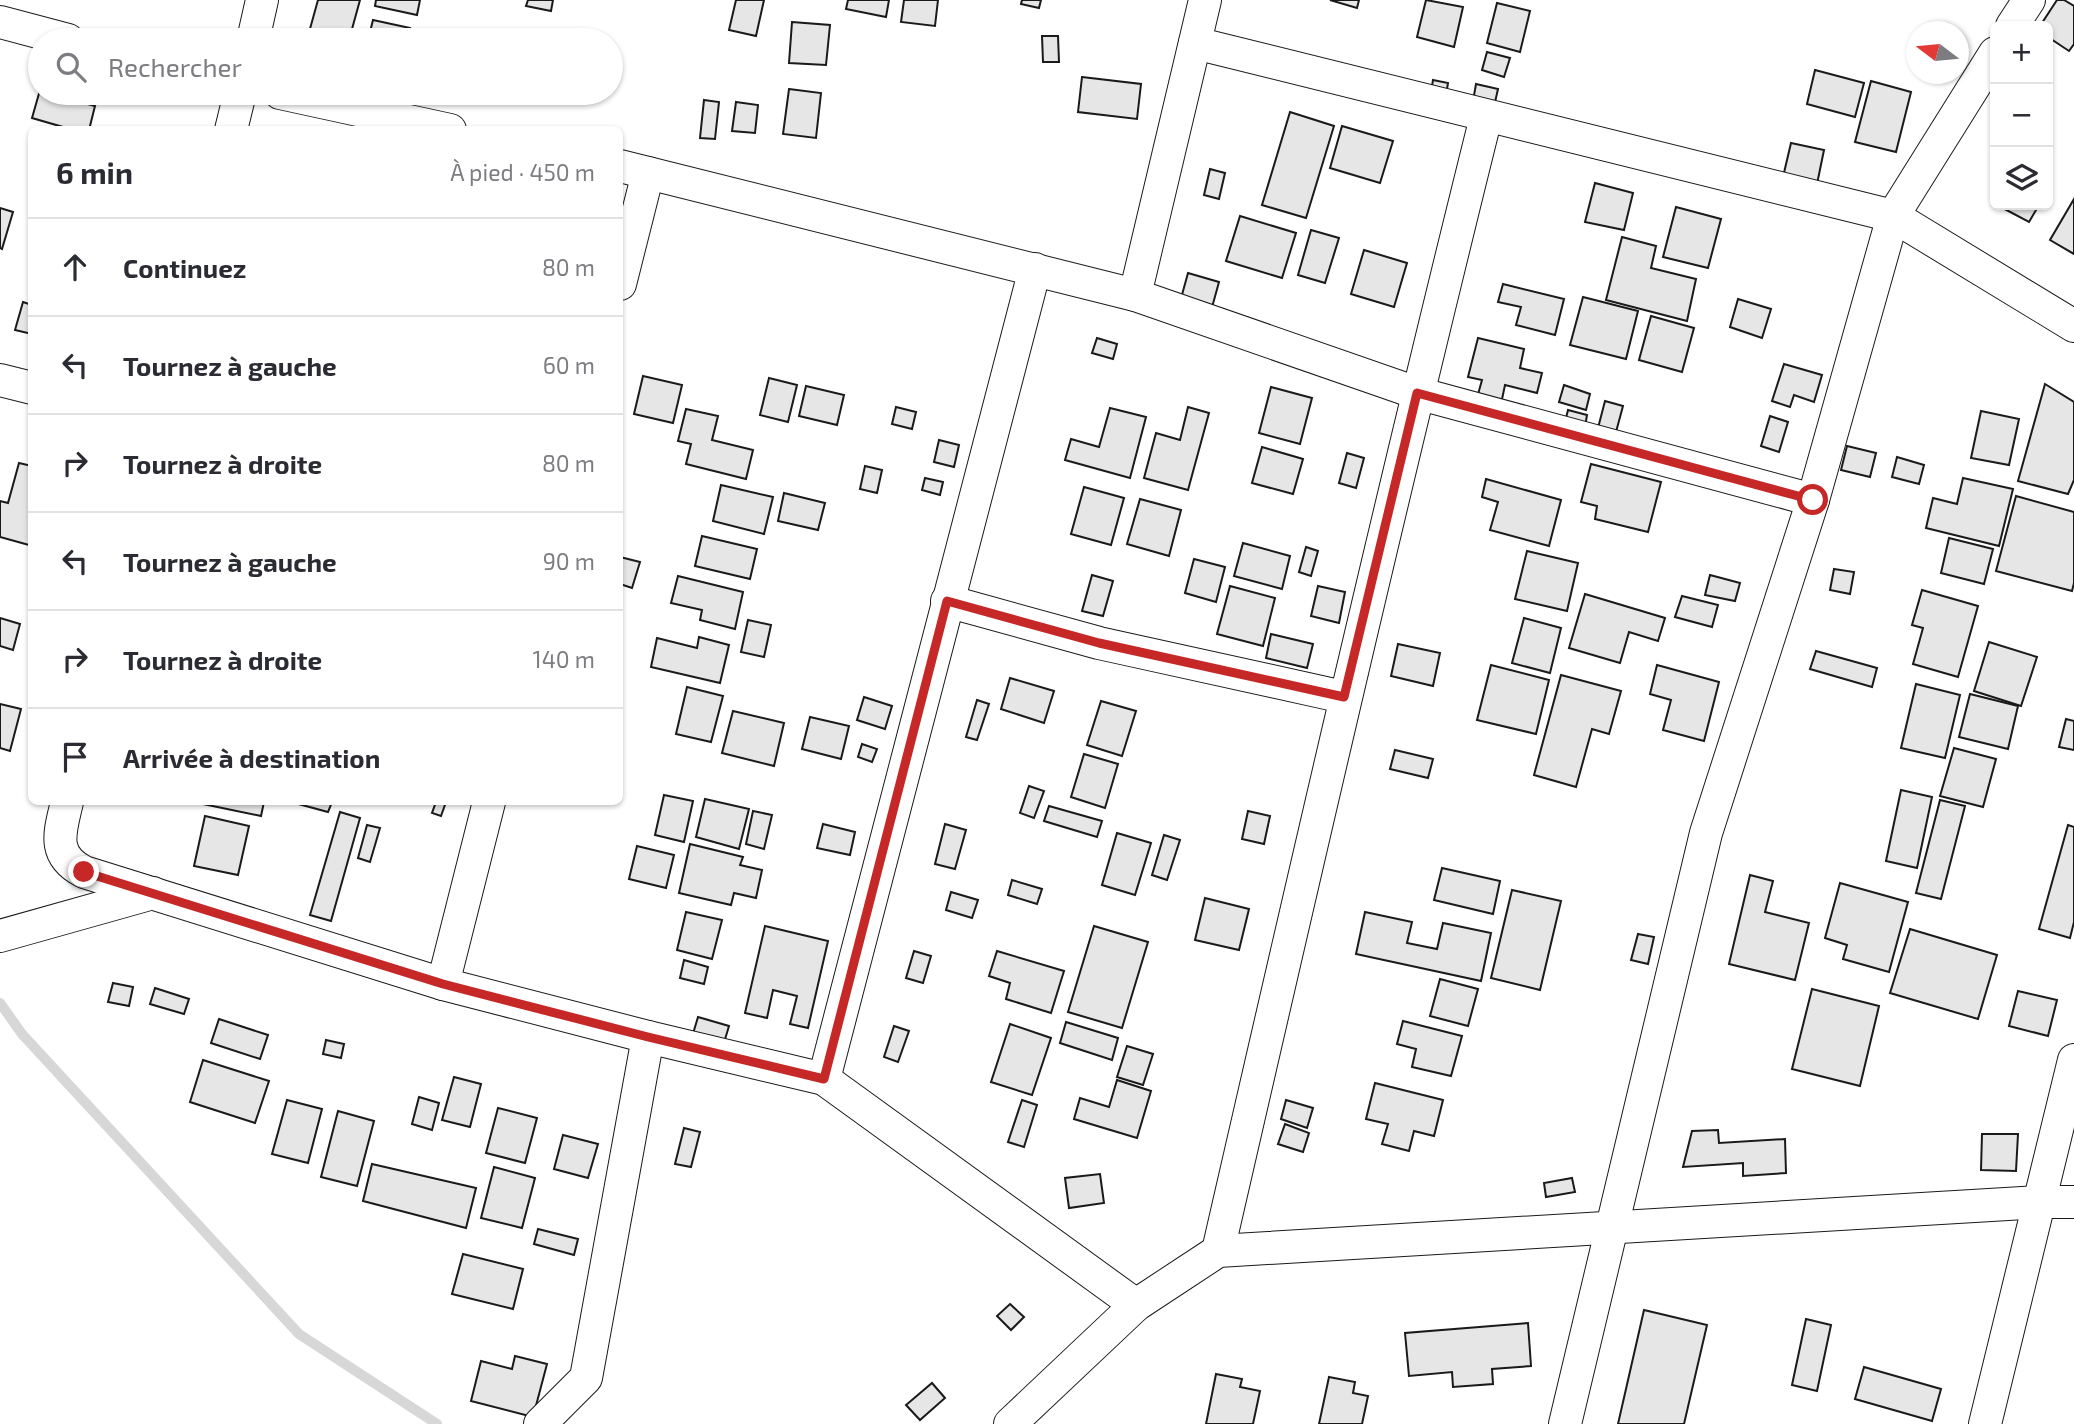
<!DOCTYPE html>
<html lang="fr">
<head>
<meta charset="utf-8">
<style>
	:root { --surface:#fff; --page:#f7f7f7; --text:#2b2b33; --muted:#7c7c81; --line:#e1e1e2 }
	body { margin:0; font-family:"Exo 2",sans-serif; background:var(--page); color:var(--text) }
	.controls { position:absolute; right:21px; top:21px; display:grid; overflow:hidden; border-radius:10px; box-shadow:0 2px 5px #0004 }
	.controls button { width:63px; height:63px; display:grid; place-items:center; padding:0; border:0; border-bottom:2px solid var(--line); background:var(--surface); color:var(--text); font:35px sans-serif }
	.compass { position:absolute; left:1906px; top:21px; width:63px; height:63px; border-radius:50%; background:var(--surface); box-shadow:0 2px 5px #0004; rotate:286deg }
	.stop { position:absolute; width:21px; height:21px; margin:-16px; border:5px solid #c62828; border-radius:50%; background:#fff }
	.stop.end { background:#c62828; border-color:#fff; box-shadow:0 2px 7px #0008 }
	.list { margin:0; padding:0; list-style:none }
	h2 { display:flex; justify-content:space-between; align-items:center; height:91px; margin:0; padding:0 28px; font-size:30px }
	h2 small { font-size:23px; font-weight:400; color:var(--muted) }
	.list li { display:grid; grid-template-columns:46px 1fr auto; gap:21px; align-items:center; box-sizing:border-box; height:98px; padding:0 28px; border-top:2px solid var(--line) }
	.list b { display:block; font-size:26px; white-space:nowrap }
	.list em { font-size:23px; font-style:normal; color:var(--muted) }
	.icon { flex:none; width:38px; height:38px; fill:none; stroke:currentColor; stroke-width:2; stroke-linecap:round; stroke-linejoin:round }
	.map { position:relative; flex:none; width:2074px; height:1424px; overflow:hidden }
	.search { position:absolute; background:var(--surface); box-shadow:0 2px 5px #0004; left:28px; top:28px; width:595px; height:77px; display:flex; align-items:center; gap:18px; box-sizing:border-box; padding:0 24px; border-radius:38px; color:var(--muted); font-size:26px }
	.panel { position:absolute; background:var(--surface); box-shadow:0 2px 5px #0004; left:28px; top:126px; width:595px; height:679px; border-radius:10px }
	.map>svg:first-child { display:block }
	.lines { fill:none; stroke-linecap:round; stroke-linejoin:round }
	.stream { stroke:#d7d7d7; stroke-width:10 }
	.building { fill:#e6e6e6; stroke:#1a1a1a; stroke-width:2 }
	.minor-casing { stroke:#1a1a1a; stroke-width:34 }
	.minor { stroke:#fff; stroke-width:32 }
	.route { stroke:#c62828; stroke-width:9 }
</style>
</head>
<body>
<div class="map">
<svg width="2074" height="1424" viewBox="0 0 2074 1424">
	<rect width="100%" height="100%" fill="#fff"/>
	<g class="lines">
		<path class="stream" d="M0,1003L22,1034L299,1334L437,1424"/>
	</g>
	<g class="building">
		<path d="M318,0H360L349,40H323L308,36Z"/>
		<path d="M376,0H420L417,15L375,6Z"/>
		<path d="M528,0H553L551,11L526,6Z"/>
		<path d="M736,0H764L756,36L729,30Z"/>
		<path d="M848,0H889L886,17L846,9Z"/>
		<path d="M904,0H938L935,26L901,22Z"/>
		<path d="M1022,0H1041L1039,8L1021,4Z"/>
		<path d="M1330,0H1359L1357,8Z"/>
		<path d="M1426,0L1463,7L1454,47L1417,37Z"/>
		<path d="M2057,0H2064L2074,6V44L2069,51L2048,37V26H2040Z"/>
		<path d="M1497,3L1530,11L1520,52L1487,43Z"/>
		<path d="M373,20L410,28L407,40H368Z"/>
		<path d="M792,22L830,25L826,65L789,63Z"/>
		<path d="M1042,36H1058L1059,62H1043Z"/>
		<path d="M1487,52L1510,58L1504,77L1482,70Z"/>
		<path d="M1815,70L1864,83L1855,117L1807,104Z"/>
		<path d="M1082,77L1141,84L1137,119L1078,112Z"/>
		<path d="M1433,80L1448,83L1446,95L1431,92Z"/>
		<path d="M1871,81L1911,92L1896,152L1855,142Z"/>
		<path d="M1476,84L1498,89L1493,111L1472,107Z"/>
		<path d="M789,89L821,93L816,138L783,134Z"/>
		<path d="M40,90V93H48L95,106L89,130H62L63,127L32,118Z"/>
		<path d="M704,100L719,102L715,139L700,138Z"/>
		<path d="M736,102L758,105L755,133L732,131Z"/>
		<path d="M1290,112L1334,126L1306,218L1262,205Z"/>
		<path d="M1342,126L1393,141L1380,183L1330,168Z"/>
		<path d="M1791,143L1824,150L1817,184L1783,177Z"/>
		<path d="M1210,169L1225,173L1219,199L1204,195Z"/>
		<path d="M1595,183L1633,193L1624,230L1585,222Z"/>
		<path d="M2074,199V254L2050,240Z"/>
		<path d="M1997,205H2039L2029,222Z"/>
		<path d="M1676,207L1721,219L1708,268L1663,257Z"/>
		<path d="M0,208L13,212L2,249L0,248Z"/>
		<path d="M1240,216L1296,233L1282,278L1226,261Z"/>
		<path d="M1311,230L1339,238L1325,283L1298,275Z"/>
		<path d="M1622,237L1656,246L1651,268L1696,279L1687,321L1606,300Z"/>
		<path d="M1364,250L1407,263L1394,307L1351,294Z"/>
		<path d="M1188,273L1219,282L1211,311L1180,302Z"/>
		<path d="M1503,284L1564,299L1555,335L1516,325L1521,307L1498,302Z"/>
		<path d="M1583,297L1638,311L1626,359L1570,345Z"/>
		<path d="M1738,299L1771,309L1762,338L1730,327Z"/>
		<path d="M23,302L32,305V334L15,330Z"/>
		<path d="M1651,316L1694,328L1682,372L1639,360Z"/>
		<path d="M1097,338L1117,344L1113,359L1092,353Z"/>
		<path d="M1478,338L1524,349L1520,368L1542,373L1537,393L1505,385L1501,404L1477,398L1482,380L1468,377Z"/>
		<path d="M1784,364L1822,375L1814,402L1794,395L1790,407L1772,401Z"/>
		<path d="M643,376L682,385L673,423L634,414Z"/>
		<path d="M769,378L797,385L788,422L760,415Z"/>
		<path d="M2045,384L2074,402V480L2068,494L2018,481Z"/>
		<path d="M1564,385L1590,394L1586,410L1559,402Z"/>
		<path d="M806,386L844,395L837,425L799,416Z"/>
		<path d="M1271,387L1312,398L1300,444L1259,433Z"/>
		<path d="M1605,401L1623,406L1616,432L1598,428Z"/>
		<path d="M896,407L916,412L912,429L892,424Z"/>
		<path d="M1188,407L1209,413L1188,490L1144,478L1156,433L1180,440Z"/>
		<path d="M1110,408L1146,417L1130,478L1065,460L1071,439L1099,447Z"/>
		<path d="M686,409L718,416L712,440L753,450L746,479L686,464L691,444L678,441Z"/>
		<path d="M1568,410L1587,415L1585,427L1565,422Z"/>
		<path d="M1981,411L2019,419L2009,465L1971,458Z"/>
		<path d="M1770,416L1788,422L1779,452L1761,446Z"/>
		<path d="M939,440L959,445L954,467L934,462Z"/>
		<path d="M1847,446L1876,453L1870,477L1841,470Z"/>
		<path d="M1262,447L1303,459L1293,494L1252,483Z"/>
		<path d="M1347,453L1364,458L1356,488L1339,483Z"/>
		<path d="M1897,457L1924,465L1919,484L1892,477Z"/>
		<path d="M19,463L32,466V534L29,545L0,537V501L8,503Z"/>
		<path d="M1591,464L1661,482L1648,532L1595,519L1597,506L1581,502Z"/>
		<path d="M865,466L882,470L877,493L860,489Z"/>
		<path d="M925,478L943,482L940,495L922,490Z"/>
		<path d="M1963,478L2013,489L1999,546L1926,528L1933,498L1957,504Z"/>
		<path d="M1486,479L1561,500L1549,546L1490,530L1498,502L1482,497Z"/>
		<path d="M721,485L773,497L764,534L713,521Z"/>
		<path d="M1084,487L1124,498L1111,545L1071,534Z"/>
		<path d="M784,493L825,503L818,530L778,521Z"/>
		<path d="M2016,496L2074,512V583L2072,591L1996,571Z"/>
		<path d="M1140,499L1181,510L1169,556L1127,544Z"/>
		<path d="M702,536L757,549L750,579L695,566Z"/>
		<path d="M1949,538L1993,549L1984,584L1941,573Z"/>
		<path d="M1243,543L1290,556L1282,589L1234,576Z"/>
		<path d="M1306,547L1318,551L1311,576L1299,572Z"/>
		<path d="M1527,551L1578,563L1567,611L1515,599Z"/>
		<path d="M620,557L640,562L632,588L620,584Z"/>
		<path d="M1194,559L1225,567L1216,602L1185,593Z"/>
		<path d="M1834,569L1854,572L1850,594L1830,590Z"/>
		<path d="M1092,575L1113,581L1103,616L1082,611Z"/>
		<path d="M1710,575L1740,583L1735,601L1705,595Z"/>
		<path d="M678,576L743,592L735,629L700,620L702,610L671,603Z"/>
		<path d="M1230,586L1275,598L1263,646L1217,634Z"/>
		<path d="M1318,586L1345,592L1339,623L1311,616Z"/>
		<path d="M1922,590L1978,606L1958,677L1913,664L1923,628L1912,625Z"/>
		<path d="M1585,594L1665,618L1658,641L1629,632L1620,663L1569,648Z"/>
		<path d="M1682,596L1718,605L1712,627L1675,617Z"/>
		<path d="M0,618L20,624L13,650L0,646Z"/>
		<path d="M1524,618L1561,628L1550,673L1512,663Z"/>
		<path d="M748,620L771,625L764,657L741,652Z"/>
		<path d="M1271,634L1313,644L1307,668L1266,658Z"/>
		<path d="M699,637L729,645L720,683L651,667L657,638L697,648Z"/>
		<path d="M1989,642L2037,657L2021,706L1974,691Z"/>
		<path d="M1398,644L1440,653L1433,686L1391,676Z"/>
		<path d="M1816,651L1877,668L1872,687L1810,669Z"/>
		<path d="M1491,665L1549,680L1536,734L1477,720Z"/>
		<path d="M1657,665L1719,682L1704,741L1663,730L1671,700L1650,694Z"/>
		<path d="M1561,675L1621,691L1609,734L1592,729L1576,787L1534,775Z"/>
		<path d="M1010,678L1054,691L1044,723L1001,709Z"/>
		<path d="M1916,684L1960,695L1945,758L1901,748Z"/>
		<path d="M687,687L723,696L711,742L676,734Z"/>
		<path d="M1970,694L2018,706L2008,749L1959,737Z"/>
		<path d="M864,697L892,706L885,729L857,720Z"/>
		<path d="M977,700L989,704L977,740L966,737Z"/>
		<path d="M1101,701L1136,711L1122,756L1087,745Z"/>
		<path d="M0,704L21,709L10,751L0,748Z"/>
		<path d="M733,711L784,723L774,766L722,753Z"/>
		<path d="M810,717L849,726L841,759L802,749Z"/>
		<path d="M2066,719L2074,721V750L2059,747Z"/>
		<path d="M862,744L877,749L872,762L858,757Z"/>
		<path d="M1954,748L1996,759L1983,807L1940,796Z"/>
		<path d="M1395,750L1433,759L1428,778L1390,769Z"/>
		<path d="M1084,754L1118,764L1105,808L1071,797Z"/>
		<path d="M1029,786L1044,791L1034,818L1020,813Z"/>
		<path d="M1901,790L1932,797L1917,868L1886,861Z"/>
		<path d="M664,795L693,801L684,842L655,835Z"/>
		<path d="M705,799L749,809L739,849L696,837Z"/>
		<path d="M1940,800L1965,806L1941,899L1916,893Z"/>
		<path d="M204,802H264L261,816L203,804Z"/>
		<path d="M291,802H332L328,812Z"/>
		<path d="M436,802H446L441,816L432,813Z"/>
		<path d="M1049,806L1102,821L1097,837L1044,821Z"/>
		<path d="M753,811L772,815L764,849L746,844Z"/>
		<path d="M1248,811L1270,816L1264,844L1242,839Z"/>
		<path d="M340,812L360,818L331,921L310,915Z"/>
		<path d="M205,816L249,826L238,875L194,866Z"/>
		<path d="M823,824L855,832L850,855L817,848Z"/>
		<path d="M945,824L966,830L955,869L935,864Z"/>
		<path d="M367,825L380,828L370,862L358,858Z"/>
		<path d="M2068,825L2074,827V922L2070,938L2039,929Z"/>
		<path d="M1117,833L1151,843L1135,895L1102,885Z"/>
		<path d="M1164,835L1180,840L1167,880L1152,875Z"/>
		<path d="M690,844L743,857L740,865L762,870L756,898L734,893L731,905L679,893Z"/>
		<path d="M637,846L674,855L666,888L629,879Z"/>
		<path d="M1442,868L1500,881L1493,914L1434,900Z"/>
		<path d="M1750,875L1773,881L1765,912L1809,923L1795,980L1729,964Z"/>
		<path d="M1012,880L1042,889L1037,904L1008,895Z"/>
		<path d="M1840,883L1908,902L1889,972L1843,959L1847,945L1825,938Z"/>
		<path d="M1512,890L1561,901L1540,990L1491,978Z"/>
		<path d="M951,892L978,900L972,918L946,910Z"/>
		<path d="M1205,898L1249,909L1239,950L1195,940Z"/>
		<path d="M686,912L722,920L712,959L677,950Z"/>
		<path d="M1365,912L1412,922L1407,943L1437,949L1443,923L1491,933L1481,981L1356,954Z"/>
		<path d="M765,926L828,941L808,1028L790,1024L797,996L773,990L767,1018L745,1013Z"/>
		<path d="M1094,926L1148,942L1122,1028L1068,1012Z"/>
		<path d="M1910,929L1997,955L1978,1019L1890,993Z"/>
		<path d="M1638,934L1654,937L1648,964L1631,960Z"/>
		<path d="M914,951L931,956L923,983L906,978Z"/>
		<path d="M997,951L1064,971L1051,1013L1006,999L1010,983L989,976Z"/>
		<path d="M684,960L708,967L704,984L680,978Z"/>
		<path d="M1440,979L1478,989L1468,1026L1430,1016Z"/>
		<path d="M113,983L133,987L129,1006L108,1002Z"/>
		<path d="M155,988L189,999L184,1014L150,1004Z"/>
		<path d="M1812,989L1879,1006L1860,1086L1792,1069Z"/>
		<path d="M2018,991L2057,1000L2048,1036L2009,1026Z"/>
		<path d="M698,1017L729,1026L723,1046L692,1037Z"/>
		<path d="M219,1019L268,1035L260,1059L211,1043Z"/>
		<path d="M1403,1021L1462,1036L1451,1076L1412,1067L1416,1049L1397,1044Z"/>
		<path d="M1066,1022L1118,1038L1112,1060L1060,1043Z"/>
		<path d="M1010,1024L1051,1038L1032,1095L991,1082Z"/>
		<path d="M894,1026L909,1031L898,1062L884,1057Z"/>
		<path d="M326,1040L344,1044L341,1058L323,1054Z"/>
		<path d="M1127,1046L1153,1054L1143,1085L1117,1077Z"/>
		<path d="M203,1060L269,1081L255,1123L190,1102Z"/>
		<path d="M454,1077L481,1084L470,1127L442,1120Z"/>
		<path d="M1117,1080L1151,1091L1137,1138L1074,1119L1080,1098L1109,1107Z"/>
		<path d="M1375,1083L1443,1100L1434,1136L1414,1131L1409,1151L1382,1144L1388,1124L1366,1119Z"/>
		<path d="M419,1097L439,1103L432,1130L412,1124Z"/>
		<path d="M287,1100L322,1109L308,1163L272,1154Z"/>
		<path d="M1022,1100L1037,1105L1024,1147L1008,1142Z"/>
		<path d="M1286,1100L1313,1108L1307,1128L1281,1119Z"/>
		<path d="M498,1108L537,1118L525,1163L486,1153Z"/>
		<path d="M338,1111L374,1121L357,1186L321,1177Z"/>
		<path d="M1285,1124L1309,1133L1303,1152L1278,1144Z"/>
		<path d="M684,1128L700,1132L691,1167L675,1164Z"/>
		<path d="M1718,1130L1719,1143L1785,1139L1786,1173L1743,1176V1163L1683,1167L1692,1131Z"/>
		<path d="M1982,1134H2018L2016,1171L1981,1170Z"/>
		<path d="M563,1135L598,1144L588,1178L554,1169Z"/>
		<path d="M372,1164L476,1188L466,1228L363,1201Z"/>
		<path d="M494,1167L535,1178L522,1228L481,1218Z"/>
		<path d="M1100,1174L1104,1203L1069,1208L1065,1178Z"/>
		<path d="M1572,1178L1575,1192L1546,1197L1544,1183Z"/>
		<path d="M538,1229L578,1239L574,1255L534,1244Z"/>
		<path d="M463,1254L523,1269L513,1309L452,1294Z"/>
		<path d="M1010,1304L1024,1317L1011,1330L997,1316Z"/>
		<path d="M1644,1310L1707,1325L1684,1424H1618Z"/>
		<path d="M1806,1319L1831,1325L1817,1391L1792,1385Z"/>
		<path d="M1528,1323L1531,1366L1492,1369L1493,1384L1453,1387L1452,1372L1409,1376L1405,1333Z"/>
		<path d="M515,1356L547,1364L533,1417L471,1401L481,1361L512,1369Z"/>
		<path d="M1864,1367L1941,1389L1932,1421L1855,1399Z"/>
		<path d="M1216,1374L1242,1379L1240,1387L1260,1391L1253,1424H1206Z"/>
		<path d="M1329,1377L1355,1382L1353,1393L1368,1396L1362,1424H1319Z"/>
		<path d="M932,1383L945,1398L920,1420L906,1405Z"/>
	</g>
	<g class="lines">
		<defs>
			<g id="minor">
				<path d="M0,22L68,40"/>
				<path d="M2012,26L2029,0"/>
				<path d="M253,40L262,0"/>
				<path d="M1195,43L1893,216L2074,326"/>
				<path d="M280,93L450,130"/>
				<path d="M231,130L240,93"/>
				<path d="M620,166L1135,295L1417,393L1813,500"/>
				<path d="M620,284L648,173"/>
				<path d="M1135,295L1205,0"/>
				<path d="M0,380L32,388"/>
				<path d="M947,601L1099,643L1344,697"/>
				<path d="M67,802C60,832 51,855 84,872L443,984L648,1037L824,1079L1136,1305"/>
				<path d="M0,936L153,893"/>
				<path d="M443,984L489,802"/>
				<path d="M824,1079L1035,269"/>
				<path d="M1218,1251C1305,872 1392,494 1486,117"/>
				<path d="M540,1424L586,1378L648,1037"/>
				<path d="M1010,1424L1136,1305L1218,1251L2040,1202H2074"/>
				<path d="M1565,1424L1706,833L1813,500L1893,216L1995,53"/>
				<path d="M1985,1424L2074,1060"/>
			</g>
		</defs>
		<use href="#minor" class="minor-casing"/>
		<use href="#minor" class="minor"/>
	</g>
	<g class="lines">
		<path class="route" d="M84,872L443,984L648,1037L824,1079L947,601L1099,643L1344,697L1417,393L1813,500"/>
	</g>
</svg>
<div class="controls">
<button>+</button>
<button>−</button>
<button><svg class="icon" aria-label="layers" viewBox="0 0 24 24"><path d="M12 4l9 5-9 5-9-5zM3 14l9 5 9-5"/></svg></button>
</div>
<svg class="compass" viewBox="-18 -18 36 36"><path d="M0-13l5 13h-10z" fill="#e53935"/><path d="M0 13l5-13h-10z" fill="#7c7c81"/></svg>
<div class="stop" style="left:1813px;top:500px"></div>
<div class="stop end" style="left:84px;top:872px"></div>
<div class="search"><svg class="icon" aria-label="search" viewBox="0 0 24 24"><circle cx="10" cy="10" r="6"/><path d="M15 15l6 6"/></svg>Rechercher</div>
<section class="panel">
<h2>6 min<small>À pied · 450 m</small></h2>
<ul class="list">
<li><svg class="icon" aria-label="ahead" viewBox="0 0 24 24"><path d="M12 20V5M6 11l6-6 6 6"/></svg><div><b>Continuez</b></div><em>80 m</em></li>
<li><svg class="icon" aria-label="left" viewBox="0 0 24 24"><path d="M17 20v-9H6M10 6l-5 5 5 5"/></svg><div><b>Tournez à gauche</b></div><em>60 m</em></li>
<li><svg class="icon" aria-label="right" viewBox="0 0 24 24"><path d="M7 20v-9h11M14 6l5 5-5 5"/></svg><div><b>Tournez à droite</b></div><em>80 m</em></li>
<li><svg class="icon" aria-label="left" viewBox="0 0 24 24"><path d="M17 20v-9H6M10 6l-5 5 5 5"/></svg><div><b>Tournez à gauche</b></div><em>90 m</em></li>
<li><svg class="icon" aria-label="right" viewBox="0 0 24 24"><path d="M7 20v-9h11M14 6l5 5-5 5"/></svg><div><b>Tournez à droite</b></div><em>140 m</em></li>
<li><svg class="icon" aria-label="arrive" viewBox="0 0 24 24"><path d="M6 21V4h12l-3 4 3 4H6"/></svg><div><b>Arrivée à destination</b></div></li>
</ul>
</section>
</div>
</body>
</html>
